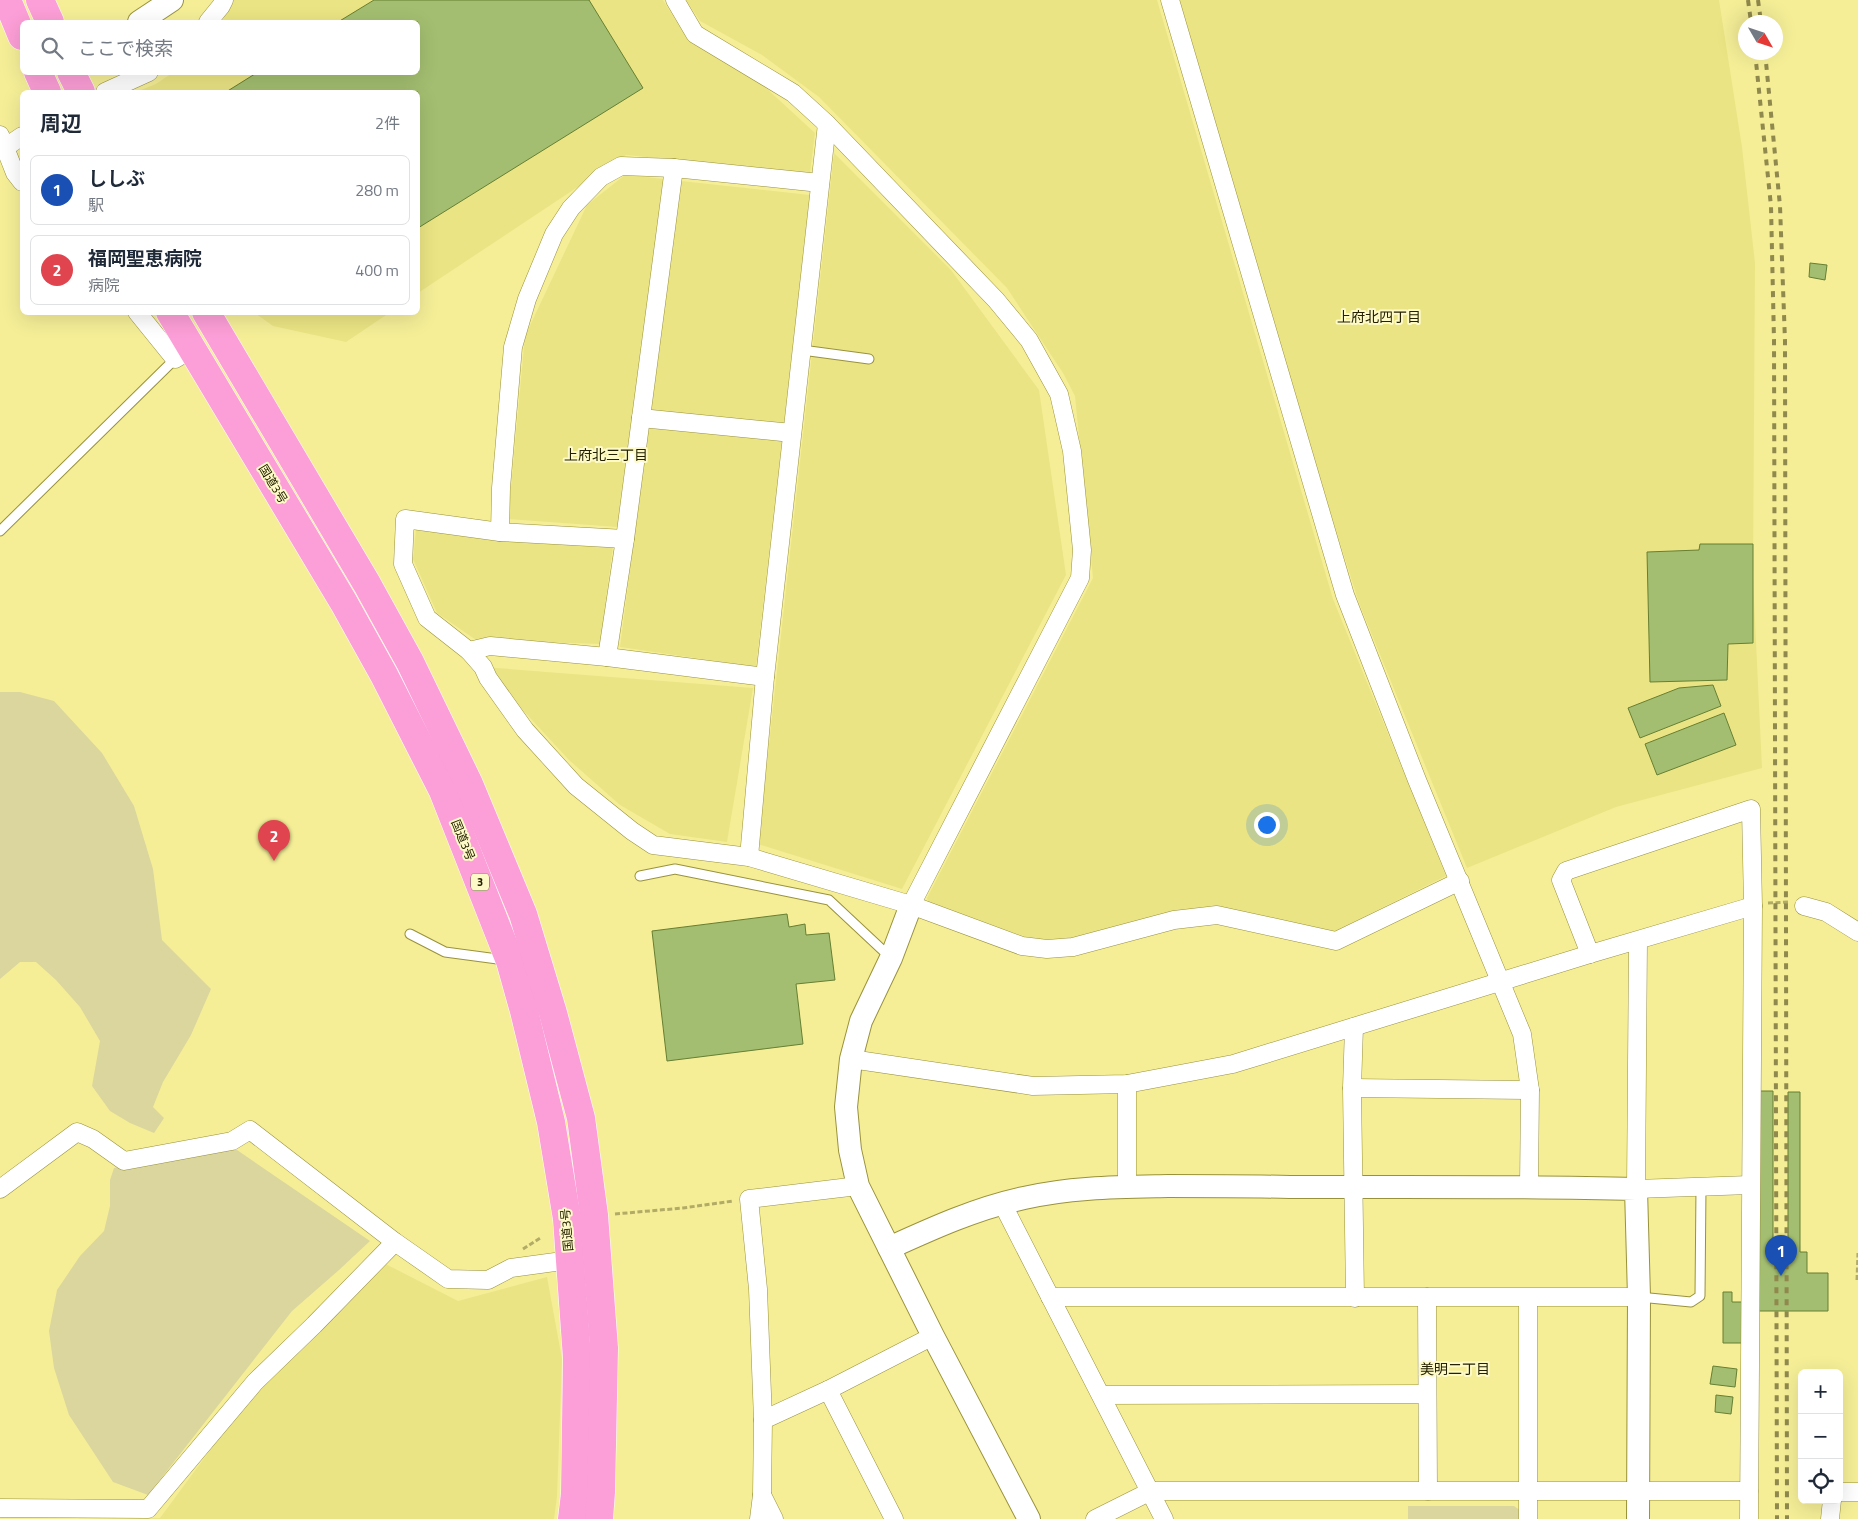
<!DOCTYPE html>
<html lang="ja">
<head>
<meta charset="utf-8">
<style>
	:root { --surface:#fff; --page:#f2f2f3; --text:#1f2937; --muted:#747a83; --line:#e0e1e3; --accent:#7163dd }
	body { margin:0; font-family:"Titillium Web","Noto Sans JP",sans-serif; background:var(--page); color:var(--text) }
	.controls { position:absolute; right:15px; bottom:15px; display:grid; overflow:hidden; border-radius:8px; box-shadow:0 5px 20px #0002 }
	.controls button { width:45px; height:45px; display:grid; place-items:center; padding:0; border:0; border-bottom:1px solid var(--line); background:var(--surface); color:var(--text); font:25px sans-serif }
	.compass { position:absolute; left:1738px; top:15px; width:45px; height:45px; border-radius:50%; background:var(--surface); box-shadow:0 5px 20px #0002; rotate:129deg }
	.you { position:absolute; left:1266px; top:824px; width:18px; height:18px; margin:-12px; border:4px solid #fff; border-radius:50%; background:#1a73e8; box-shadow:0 0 0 8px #1a73e833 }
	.badge { display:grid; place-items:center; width:32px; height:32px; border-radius:50%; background:var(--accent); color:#fff; font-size:16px; font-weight:700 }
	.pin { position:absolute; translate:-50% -41px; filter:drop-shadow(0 1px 2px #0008) }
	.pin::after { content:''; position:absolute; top:26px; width:18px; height:15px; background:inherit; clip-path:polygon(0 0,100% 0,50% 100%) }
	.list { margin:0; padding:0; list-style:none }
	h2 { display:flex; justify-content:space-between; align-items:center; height:65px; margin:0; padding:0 20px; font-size:21px }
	h2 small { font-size:16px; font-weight:400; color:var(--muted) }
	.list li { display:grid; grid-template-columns:32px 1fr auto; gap:15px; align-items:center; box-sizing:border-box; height:70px; margin:0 10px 10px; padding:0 10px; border:1px solid var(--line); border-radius:8px }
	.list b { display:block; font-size:19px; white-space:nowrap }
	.list p { margin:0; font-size:16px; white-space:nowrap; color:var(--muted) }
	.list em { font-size:16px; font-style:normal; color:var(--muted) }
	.icon { flex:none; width:28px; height:28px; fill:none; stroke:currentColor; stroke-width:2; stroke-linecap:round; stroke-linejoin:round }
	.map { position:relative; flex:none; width:1858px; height:1519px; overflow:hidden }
	.search { position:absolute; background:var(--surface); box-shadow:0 5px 20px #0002; left:20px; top:20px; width:400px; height:55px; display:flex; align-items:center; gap:12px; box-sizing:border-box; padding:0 18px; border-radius:8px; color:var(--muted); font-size:19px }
	.panel { position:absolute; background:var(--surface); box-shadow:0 5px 20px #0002; left:20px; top:90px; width:400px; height:225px; border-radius:8px }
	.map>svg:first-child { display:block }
	.built { fill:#ebe484 }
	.green { fill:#dad69d }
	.building { fill:#a3be70; stroke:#667f31 }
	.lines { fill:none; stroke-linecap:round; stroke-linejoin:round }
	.service-casing { stroke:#99923b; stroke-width:11 }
	.minor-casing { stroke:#99923b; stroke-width:19 }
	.tertiary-casing { stroke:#99923b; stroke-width:24 }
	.trunk-casing { stroke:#fff; stroke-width:29 }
	.path { stroke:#b1ab66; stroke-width:3; stroke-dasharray:5 2.5; stroke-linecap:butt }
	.service { stroke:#fff; stroke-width:9 }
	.minor { stroke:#fff; stroke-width:18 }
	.tertiary { stroke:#fff; stroke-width:22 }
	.trunk { stroke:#fc9ed7; stroke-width:28 }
	.rail { stroke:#8f894d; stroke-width:4; stroke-dasharray:6 6; stroke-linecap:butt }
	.labels { text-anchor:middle; stroke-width:4; stroke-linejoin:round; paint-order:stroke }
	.shield { fill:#fdfac8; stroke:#65613c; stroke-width:1 }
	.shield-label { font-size:11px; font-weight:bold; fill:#242000 }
	.street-label { font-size:12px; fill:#242000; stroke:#fdfac8 }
	.neighbourhood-label { font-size:14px; fill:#242000; stroke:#fdfac8 }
</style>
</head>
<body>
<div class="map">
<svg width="1858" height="1519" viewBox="0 0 1858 1519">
	<rect width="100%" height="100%" fill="#f5ee97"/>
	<g class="built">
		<path d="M233,0H663L686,37L753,76L815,133L810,173L626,155L418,293V92H136L156,84L172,73L418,72V22H222Z"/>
		<path d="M686,0H1157L1333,599L1446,876L1333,932L1220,908L1070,939H1034L965,918L928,902L927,898L1093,578L1075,396L1063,373L1007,288L819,97L762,55L700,21Z"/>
		<path d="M1178,0H1719L1742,147L1755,263L1753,578L1762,768L1616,807L1467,868L1359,603L1319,476Z"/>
		<path d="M834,153L951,270L1039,390L1066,575L902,889L758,844Z"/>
		<path d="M625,175L664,179L617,527L508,519L525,336L587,205Z"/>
		<path d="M681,181L810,195L756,667L620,647Z"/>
		<path d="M255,313V312L389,313L346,342L273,326Z"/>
		<path d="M416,530L613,546L600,644L476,640L437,613L413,559Z"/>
		<path d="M483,667L753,688L727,842L670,834L620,805L569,760Z"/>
		<path d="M370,1256L458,1301L547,1277L562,1359L557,1497L554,1519H128L160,1518L276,1361Z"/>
	</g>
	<g class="green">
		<path d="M0,692H20L54,701L102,753L134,806L153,869L162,940L211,989L191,1035L163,1082L153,1107L164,1118L154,1133L130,1123L110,1111L92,1086L100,1041L80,1007L56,980L36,962H20L0,979Z"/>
		<path d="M196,1148L237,1150L370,1241L339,1270L292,1311L148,1495L113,1482L69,1415L54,1368L49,1331L57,1290L80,1256L104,1231L110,1206V1180L114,1168Z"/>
		<path d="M1408,1506H1514L1521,1511V1519H1408Z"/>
	</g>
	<g class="building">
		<path d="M374,0H589L643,88L418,228V92H226L258,72H418V22H338Z"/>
		<path d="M1810,263L1827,265L1825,280L1809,277Z"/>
		<path d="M1700,544H1753V643L1728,644L1727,680L1650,682L1647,552L1699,550Z"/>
		<path d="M1713,685L1721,706L1640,738L1628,708L1679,688Z"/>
		<path d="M1724,713L1736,745L1657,775L1645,744Z"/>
		<path d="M787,914L789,927L805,924L806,935L829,933L835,980L796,984L803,1044L667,1061L652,931Z"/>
		<path d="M1759,1091H1773V1250H1788V1092H1800V1252H1807V1273H1828V1311H1743V1343H1723V1292H1732V1302H1759Z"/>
		<path d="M1713,1366L1737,1369L1735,1387L1710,1384Z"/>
		<path d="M1716,1395L1733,1397L1731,1414L1715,1412Z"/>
	</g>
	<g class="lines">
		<defs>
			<g id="service">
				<path d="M802,350L869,359"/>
				<path d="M0,531L175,359"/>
				<path d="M640,876L675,869L829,900L891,958"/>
				<path d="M410,934L445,952L505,960"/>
				<path d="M1639,1297L1691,1302L1700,1296L1701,1187"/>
			</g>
			<g id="minor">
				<path d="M675,0L695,34L793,93L827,124L996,300L1029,340L1059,394L1072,451L1082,550L1080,578L911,905"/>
				<path d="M1170,0L1345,595L1417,780L1522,1034L1530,1090L1529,1186"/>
				<path d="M208,22L221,6L224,0"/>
				<path d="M105,92L149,72"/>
				<path d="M0,135L15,173L22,182"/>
				<path d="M6,147L22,136"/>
				<path d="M137,312L175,359L192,349"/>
				<path d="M641,418L792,433"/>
				<path d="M625,539L500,532L501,488L513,347L527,299L554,234L571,208L601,177L621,166L674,168L820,183"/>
				<path d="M469,651L427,618L403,564L405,519L500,532"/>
				<path d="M607,657L625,539L674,168"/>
				<path d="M765,677L607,657L490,646L469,651L483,667L488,678L525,730L576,786L632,831L653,845L749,857L911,905L1022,946L1047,949L1073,947L1174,920L1217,915L1336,941L1460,881"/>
				<path d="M749,857L765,677L827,124"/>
				<path d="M1804,906L1826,912L1858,932"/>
				<path d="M1638,941L1636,1189L1750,1185"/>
				<path d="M1590,954L1561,880L1566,871L1751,809L1753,906L1749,1519"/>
				<path d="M1354,1027L1352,1088L1355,1298"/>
				<path d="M851,1059L1033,1086L1127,1084L1233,1064L1590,954L1753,906"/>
				<path d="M1127,1084V1187"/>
				<path d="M1352,1088L1530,1090"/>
				<path d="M0,1189L77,1132L93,1139L124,1161L232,1141L250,1130L395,1242L448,1279L488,1280L511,1268L570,1260"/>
				<path d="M1002,1203L1164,1519"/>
				<path d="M1050,1297H1639"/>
				<path d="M1427,1297L1428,1491"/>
				<path d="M828,1390L894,1519"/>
				<path d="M1101,1395L1427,1394"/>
				<path d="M763,1420L828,1390L933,1336"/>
				<path d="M1839,1492H1858"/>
				<path d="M762,1495L774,1519"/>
				<path d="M0,1508L148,1509L255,1382L314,1325L395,1242"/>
				<path d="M759,1519L762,1495L763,1420L758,1289L749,1199L858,1186"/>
				<path d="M1095,1519L1151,1491H1749"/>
				<path d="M1528,1519V1298"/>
				<path d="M1830,1519L1832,1500"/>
			</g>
			<g id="tertiary">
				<path d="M139,22L172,0"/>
				<path d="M911,905L891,958L861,1021L851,1059L846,1107L850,1150L858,1186L933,1336L1029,1519"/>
				<path d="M889,1248C933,1228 977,1208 1024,1198C1071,1187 1120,1187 1168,1186C1209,1186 1249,1186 1290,1187C1405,1187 1521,1186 1636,1189L1639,1297L1638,1519"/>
			</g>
			<g id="trunk">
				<path d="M7,0L22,36"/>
				<path d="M40,0L50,22"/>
				<path d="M38,72L47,92"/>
				<path d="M71,72L81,92"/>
				<path d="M170,312L344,603L384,675L443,791L510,961L524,1011L551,1122L567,1219L577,1358L575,1494L572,1519"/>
				<path d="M206,312L367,584L410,662L469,784L523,914L553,1013L581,1118L594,1215L604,1348L601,1492L599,1519"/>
			</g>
		</defs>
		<use href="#service" class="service-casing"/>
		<use href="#minor" class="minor-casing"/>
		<use href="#tertiary" class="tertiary-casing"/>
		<use href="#trunk" class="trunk-casing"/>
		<g class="path">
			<path d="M1768,903L1789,902"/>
			<path d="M615,1214L683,1208L733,1201"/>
			<path d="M523,1249L542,1237"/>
			<path d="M1857,1280L1858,1253"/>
		</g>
		<use href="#service" class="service"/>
		<use href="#minor" class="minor"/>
		<use href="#tertiary" class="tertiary"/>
		<use href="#trunk" class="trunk"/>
		<g class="rail">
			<path d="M1748,0L1751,22"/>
			<path d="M1758,0L1761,22"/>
			<path d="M1755,52L1771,206L1774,340L1777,1519"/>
			<path d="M1765,52L1780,206L1785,341L1787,1519"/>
		</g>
	</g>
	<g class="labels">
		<rect class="shield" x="471" y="873.5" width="18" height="17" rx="4"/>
		<g class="shield-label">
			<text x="480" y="886">3</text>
		</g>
		<g class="street-label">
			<text transform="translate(273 484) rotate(59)" y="4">国道3号</text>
			<text transform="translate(463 840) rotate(68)" y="4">国道3号</text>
			<text transform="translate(567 1230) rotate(-95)" y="4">国道3号</text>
		</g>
		<g class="neighbourhood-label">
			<text x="1379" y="322">上府北四丁目</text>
			<text x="606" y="460">上府北三丁目</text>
			<text x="1455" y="1374">美明二丁目</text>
		</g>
	</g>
</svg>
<div class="controls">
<button>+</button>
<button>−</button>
<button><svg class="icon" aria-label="locate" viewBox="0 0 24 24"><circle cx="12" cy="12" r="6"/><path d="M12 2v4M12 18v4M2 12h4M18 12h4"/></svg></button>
</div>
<svg class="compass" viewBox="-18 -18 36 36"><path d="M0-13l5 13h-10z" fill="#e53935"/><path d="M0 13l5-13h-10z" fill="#747a83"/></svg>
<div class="you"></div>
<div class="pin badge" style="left:1781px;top:1276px;background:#1a4fb4">1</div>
<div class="pin badge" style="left:274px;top:861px;background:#e0444e">2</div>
<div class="search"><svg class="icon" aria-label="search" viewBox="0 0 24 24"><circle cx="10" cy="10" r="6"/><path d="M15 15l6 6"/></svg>ここで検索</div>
<section class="panel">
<h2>周辺<small>2件</small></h2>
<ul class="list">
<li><span class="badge" style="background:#1a4fb4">1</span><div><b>ししぶ</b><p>駅</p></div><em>280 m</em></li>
<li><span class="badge" style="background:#e0444e">2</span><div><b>福岡聖恵病院</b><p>病院</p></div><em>400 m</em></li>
</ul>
</section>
</div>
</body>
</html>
